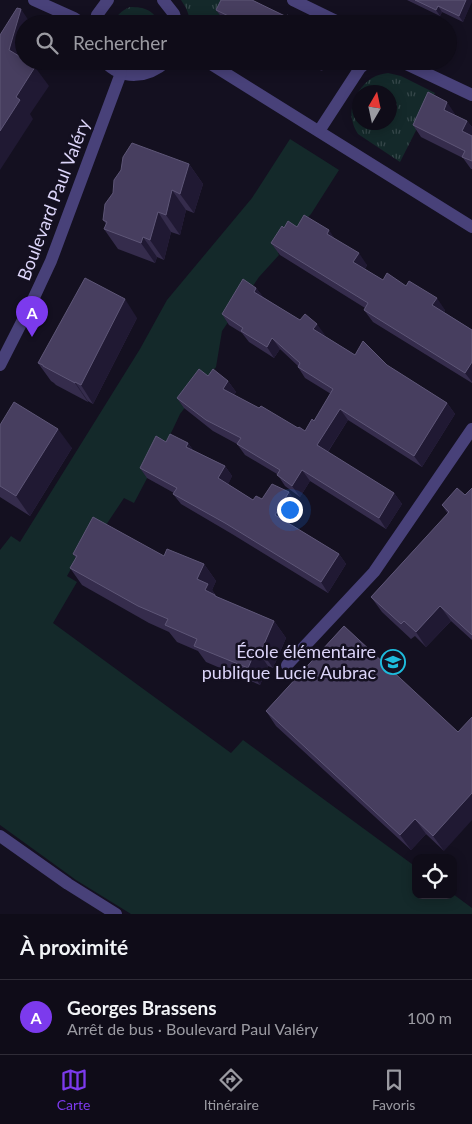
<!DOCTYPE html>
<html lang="fr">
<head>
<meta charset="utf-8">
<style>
	:root { --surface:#0f0c18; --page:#181521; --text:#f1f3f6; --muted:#9b9ba2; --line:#2f2c37; --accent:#7c3aed }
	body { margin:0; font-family:Lato,sans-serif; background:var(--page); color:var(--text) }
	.controls { position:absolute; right:15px; bottom:15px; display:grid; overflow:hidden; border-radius:10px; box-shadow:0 2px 12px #0003 }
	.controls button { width:45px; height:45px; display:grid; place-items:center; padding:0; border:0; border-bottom:1px solid var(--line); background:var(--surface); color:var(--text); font:25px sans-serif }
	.compass { position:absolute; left:352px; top:85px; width:45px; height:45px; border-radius:50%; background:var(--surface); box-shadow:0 2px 12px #0003; rotate:9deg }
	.you { position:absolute; left:289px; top:509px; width:18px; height:18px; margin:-12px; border:4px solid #fff; border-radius:50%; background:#1a73e8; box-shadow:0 0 0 8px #1a73e833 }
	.badge { display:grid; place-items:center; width:32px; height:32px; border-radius:50%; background:var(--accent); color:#fff; font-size:16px; font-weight:700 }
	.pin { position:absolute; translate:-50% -41px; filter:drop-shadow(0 1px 2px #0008) }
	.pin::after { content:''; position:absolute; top:26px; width:18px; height:15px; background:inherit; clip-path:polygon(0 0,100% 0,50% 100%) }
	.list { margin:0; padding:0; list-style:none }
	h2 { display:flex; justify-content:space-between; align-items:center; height:65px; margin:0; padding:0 20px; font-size:21px }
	h2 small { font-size:16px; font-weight:400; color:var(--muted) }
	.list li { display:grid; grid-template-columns:32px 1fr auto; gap:15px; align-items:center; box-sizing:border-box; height:75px; padding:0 20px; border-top:1px solid var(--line) }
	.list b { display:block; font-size:19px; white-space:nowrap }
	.list p { margin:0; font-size:16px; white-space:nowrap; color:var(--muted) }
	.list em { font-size:16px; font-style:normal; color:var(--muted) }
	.icon { flex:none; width:28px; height:28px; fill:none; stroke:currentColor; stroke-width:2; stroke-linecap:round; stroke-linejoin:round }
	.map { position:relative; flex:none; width:472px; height:914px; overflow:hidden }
	.search { position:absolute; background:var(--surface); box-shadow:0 2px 12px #0003; left:15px; right:15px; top:15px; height:55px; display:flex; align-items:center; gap:12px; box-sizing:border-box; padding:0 18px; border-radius:28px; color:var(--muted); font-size:19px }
	.sheet { height:140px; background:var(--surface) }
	nav { display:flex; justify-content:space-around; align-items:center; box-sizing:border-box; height:70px; border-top:1px solid var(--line); background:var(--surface); font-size:14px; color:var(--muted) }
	nav a { display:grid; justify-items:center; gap:2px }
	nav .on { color:var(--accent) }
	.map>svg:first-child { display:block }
	.grass { fill:url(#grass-tufts); fill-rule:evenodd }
	.park { fill:#14292a }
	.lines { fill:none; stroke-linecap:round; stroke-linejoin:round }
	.minor { stroke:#484179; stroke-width:12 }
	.wall { fill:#352c4c }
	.shaded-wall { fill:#201933 }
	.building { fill:#473e5f; stroke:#5e5677 }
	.labels { text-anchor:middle; stroke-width:5; stroke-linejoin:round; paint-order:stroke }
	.street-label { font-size:18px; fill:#dcd5f9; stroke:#141020 }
	.poi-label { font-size:18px; fill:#dcd5f9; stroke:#141020; text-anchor:end }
</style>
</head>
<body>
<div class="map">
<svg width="472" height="914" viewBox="0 0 472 914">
	<defs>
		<pattern id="grass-tufts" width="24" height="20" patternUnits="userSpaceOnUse" patternTransform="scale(1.25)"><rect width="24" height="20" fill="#14292a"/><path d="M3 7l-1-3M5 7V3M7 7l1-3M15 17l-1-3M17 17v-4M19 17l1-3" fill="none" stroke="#36474a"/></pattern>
	</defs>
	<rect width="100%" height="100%" fill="#141020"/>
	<g class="grass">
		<path d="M181,0H232L220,24H192L186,8Z"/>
		<path d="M130,7C145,7 153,10 160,24H112C117,15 121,11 130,7Z"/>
		<path d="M388,73L401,76L435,93L400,162L358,134C355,129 353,125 352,119C349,105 360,85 372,78C377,75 382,74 388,73ZM360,92H390V122H360Z"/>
	</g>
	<path class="park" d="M290,139L339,170L311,214L289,236L278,253L279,255L259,277L222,331L216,367L180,414L173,429L134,503L124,498L102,531L92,532L67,576L77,582L53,623L231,753L243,740L416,867V895H453V894L472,908V914H131L76,880L0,825V550L11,536L20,542L140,349L167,300L252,198Z"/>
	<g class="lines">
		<g class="minor">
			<path d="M34,0L74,18L83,24"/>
			<path d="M163,0L174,14L177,24"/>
			<path d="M293,0L342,24"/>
			<path d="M95,24L97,15L108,0"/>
			<path d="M104,61C123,81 148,78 167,61"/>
			<path d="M206,61L472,227"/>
			<path d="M400,61L472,95"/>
			<path d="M319,131L360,68L368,61"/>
			<path d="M0,365L30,306L51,261L121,73"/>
			<path d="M287,665L374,572L472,429"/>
			<path d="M0,836L68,884L116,914"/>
		</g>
	</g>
	<g class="wall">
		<path d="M407,0H472L463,22L442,12L440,16Z"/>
		<path d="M254,1L287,17L303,24H233L223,19L216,10Z"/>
		<path d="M304,61H327L322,71L305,63Z"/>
		<path d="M455,114V115L467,121L472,127V169H471L463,158L421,137L413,125Z"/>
		<path d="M189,164L203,184L194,213L186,210L180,235L171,232L164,260L157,257L155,263L118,249L104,229L106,224L103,220Z"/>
		<path d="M297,227L335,239L367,265L365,269L383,280L445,310L444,312L472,330V383L373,322L364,310L365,308L280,255L271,243L284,228Z"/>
		<path d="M256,288L263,297L355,355L387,365L447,403L455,414L422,467L348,420L328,452L394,493L402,504L386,529L310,481L300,497L285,486L277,474L245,455L237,444L213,431L184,408L177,398L208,376L228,381L236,392L234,395L298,428L305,431L314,421L331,394L305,378L298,367V366L280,349L274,358L249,342L242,333L229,325L222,314Z"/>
		<path d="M137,318L93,404L88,401V402L56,385L54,383L51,381L38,363Z"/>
		<path d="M0,425L72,448L30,516L0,497Z"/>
		<path d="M166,442L188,443L193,450L225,466L232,476L228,484L253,500L262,499L289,492L296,503L285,521L339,554L346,564L328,593L232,534L181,504L173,494L174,493L147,478L140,468Z"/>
		<path d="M472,488V640L451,621L426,647L415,636L411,639L382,612L371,597L448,514L442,505L465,495Z"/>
		<path d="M73,554L164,556L204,564L216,581L212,590L217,597L274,621L286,638L273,668L268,666L260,685L206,662L198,651L177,642L169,632L149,623L82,585L70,568L76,558Z"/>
		<path d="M344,626L444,851L426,834L411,850L276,726L266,711Z"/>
	</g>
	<g class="shaded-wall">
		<path d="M466,0H472V2L463,22L459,16Z"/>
		<path d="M438,6L442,12L440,16L436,10Z"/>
		<path d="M21,9L31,24H24V61L9,50Z"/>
		<path d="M316,61H327L322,71L316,62Z"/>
		<path d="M35,67L49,86L30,114L33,119L0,170V131L16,97Z"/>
		<path d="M447,102L455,114L452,122L444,110Z"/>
		<path d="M467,121L472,127V141L462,131Z"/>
		<path d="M189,164L203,184L194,213L180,194Z"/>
		<path d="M172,190L186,210L180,235L166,215Z"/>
		<path d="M158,212L171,232L164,260L150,240Z"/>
		<path d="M329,230L337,242L327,234Z"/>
		<path d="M143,237L157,257L155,263L141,243Z"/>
		<path d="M359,253L367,265L362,274L353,262Z"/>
		<path d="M256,288L264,298L254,292Z"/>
		<path d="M437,298L445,310L441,317L432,305Z"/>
		<path d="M125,299L137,318L93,404L81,385Z"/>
		<path d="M317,324L325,335L321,340L313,329Z"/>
		<path d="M272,338L280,349L274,358L267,347Z"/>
		<path d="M472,362V382L465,373Z"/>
		<path d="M228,381L236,392L231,400L223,389Z"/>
		<path d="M75,382L88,401V402L75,383Z"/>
		<path d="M447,403L455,414L422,467L414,456Z"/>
		<path d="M340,409L348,420L325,456L317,445Z"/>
		<path d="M58,429L72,448L30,516L16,496Z"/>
		<path d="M188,443L195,453L186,447Z"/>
		<path d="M225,466L232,476L226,489L218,478Z"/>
		<path d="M302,470L310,481L300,497L292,486Z"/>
		<path d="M289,492L296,503L283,525L275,515Z"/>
		<path d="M394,493L402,504L386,529L379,518Z"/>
		<path d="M339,554L346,564L328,593L321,582Z"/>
		<path d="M204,564L216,581L212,590L227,611L217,607L197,579Z"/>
		<path d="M440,606L451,621L426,647L416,632Z"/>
		<path d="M274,621L286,638L273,668L261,651Z"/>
		<path d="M256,649L268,666L260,685L248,668Z"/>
		<path d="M472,793V820L444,851L433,836Z"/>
		<path d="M415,819L426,834L411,850L400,835Z"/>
	</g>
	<g class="building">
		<path d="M221,0H252L287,17V15L302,22V24H245L216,10Z"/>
		<path d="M415,0H466L459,16L438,6L436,10Z"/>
		<path d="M17,8L21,9L9,50L24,59V61H27L35,67L16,97L20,100L0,131V35Z"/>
		<path d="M428,92L447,102L444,110L467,121L462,131L472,136V161L462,157L465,151L413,125Z"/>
		<path d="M132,143L189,164L180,194L172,190L166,215L158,212L150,240L143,237L141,243L104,229L107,222L103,220L105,204L113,193L114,180L121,170L123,157Z"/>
		<path d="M304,215L329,230L327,234L359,253L353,262L383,280L387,273L406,286L409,281L437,298L432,305L472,330V362L465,373L364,310L368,303L271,243L282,226L284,228L288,221L297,227Z"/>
		<path d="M85,278L125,299L81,385L75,382V383L43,366V365L38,363Z"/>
		<path d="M243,279L256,288L254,292L300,320L305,314L317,324L313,329L355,355L363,341L387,365L447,403L414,456L340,409L317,445L394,493L379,518L302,470L292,486L277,475L280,470L237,444L241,438L206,420L177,398L199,369L208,376L213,369L228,381L223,389L259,408L261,406L298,428L299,427L305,431L312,419L314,421L333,389L298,367L300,363L272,338L267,347L241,331L243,328L222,314Z"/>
		<path d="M14,402L58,429L16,496L0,486V425Z"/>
		<path d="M170,434L188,443L186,447L225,466L218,478L253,500L256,496L262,499L272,484L289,492L275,515L339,554L321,582L225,523L173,494L177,488L140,468L156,436L166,442Z"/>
		<path d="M457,488L465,495L472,488V635L440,606L416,632L404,621L401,624L371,597L449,512L442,505Z"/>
		<path d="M93,517L164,556L167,549L204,564L197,579L208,584L205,590L215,595V596L274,621L261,651L256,649L248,668L194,646L197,639L165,625L168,619L138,606L70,568L77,556L73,554Z"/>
		<path d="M344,626L458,732L472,717V793L433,836L415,819L400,835L266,711Z"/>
	</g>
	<defs>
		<symbol id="school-ring" viewBox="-11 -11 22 22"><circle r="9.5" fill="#141020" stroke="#1ebcdd" stroke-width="1.5"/><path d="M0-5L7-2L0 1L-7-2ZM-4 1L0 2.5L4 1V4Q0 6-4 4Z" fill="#1ebcdd"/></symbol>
	</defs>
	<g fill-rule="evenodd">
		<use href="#school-ring" x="379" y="648" width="28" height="28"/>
	</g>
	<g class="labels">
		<g class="street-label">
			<text transform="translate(54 200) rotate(-69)" y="6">Boulevard Paul Valéry</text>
		</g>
		<g class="poi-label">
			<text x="376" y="658">École élémentaire<tspan x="376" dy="21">publique Lucie Aubrac</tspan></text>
		</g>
	</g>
</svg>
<div class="controls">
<button><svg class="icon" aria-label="locate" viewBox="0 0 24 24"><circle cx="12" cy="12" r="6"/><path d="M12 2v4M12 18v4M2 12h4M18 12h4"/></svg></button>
</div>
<svg class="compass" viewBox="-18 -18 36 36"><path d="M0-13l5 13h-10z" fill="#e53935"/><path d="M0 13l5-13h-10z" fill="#9b9ba2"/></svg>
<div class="you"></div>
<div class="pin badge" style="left:32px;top:337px">A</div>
<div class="search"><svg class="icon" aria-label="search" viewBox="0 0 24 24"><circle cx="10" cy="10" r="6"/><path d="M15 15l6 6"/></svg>Rechercher</div>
</div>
<section class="sheet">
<h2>À proximité<small></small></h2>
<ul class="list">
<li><span class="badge">A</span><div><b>Georges Brassens</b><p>Arrêt de bus · Boulevard Paul Valéry</p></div><em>100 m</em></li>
</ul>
</section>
<nav>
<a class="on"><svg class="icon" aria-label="map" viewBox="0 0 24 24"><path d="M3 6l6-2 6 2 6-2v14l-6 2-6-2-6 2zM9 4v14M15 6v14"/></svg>Carte</a>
<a><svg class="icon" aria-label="directions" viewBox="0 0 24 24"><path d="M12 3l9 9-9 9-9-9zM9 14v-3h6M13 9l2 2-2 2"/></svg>Itinéraire</a>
<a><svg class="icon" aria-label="saved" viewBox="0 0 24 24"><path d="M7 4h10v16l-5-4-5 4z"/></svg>Favoris</a>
</nav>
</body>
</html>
